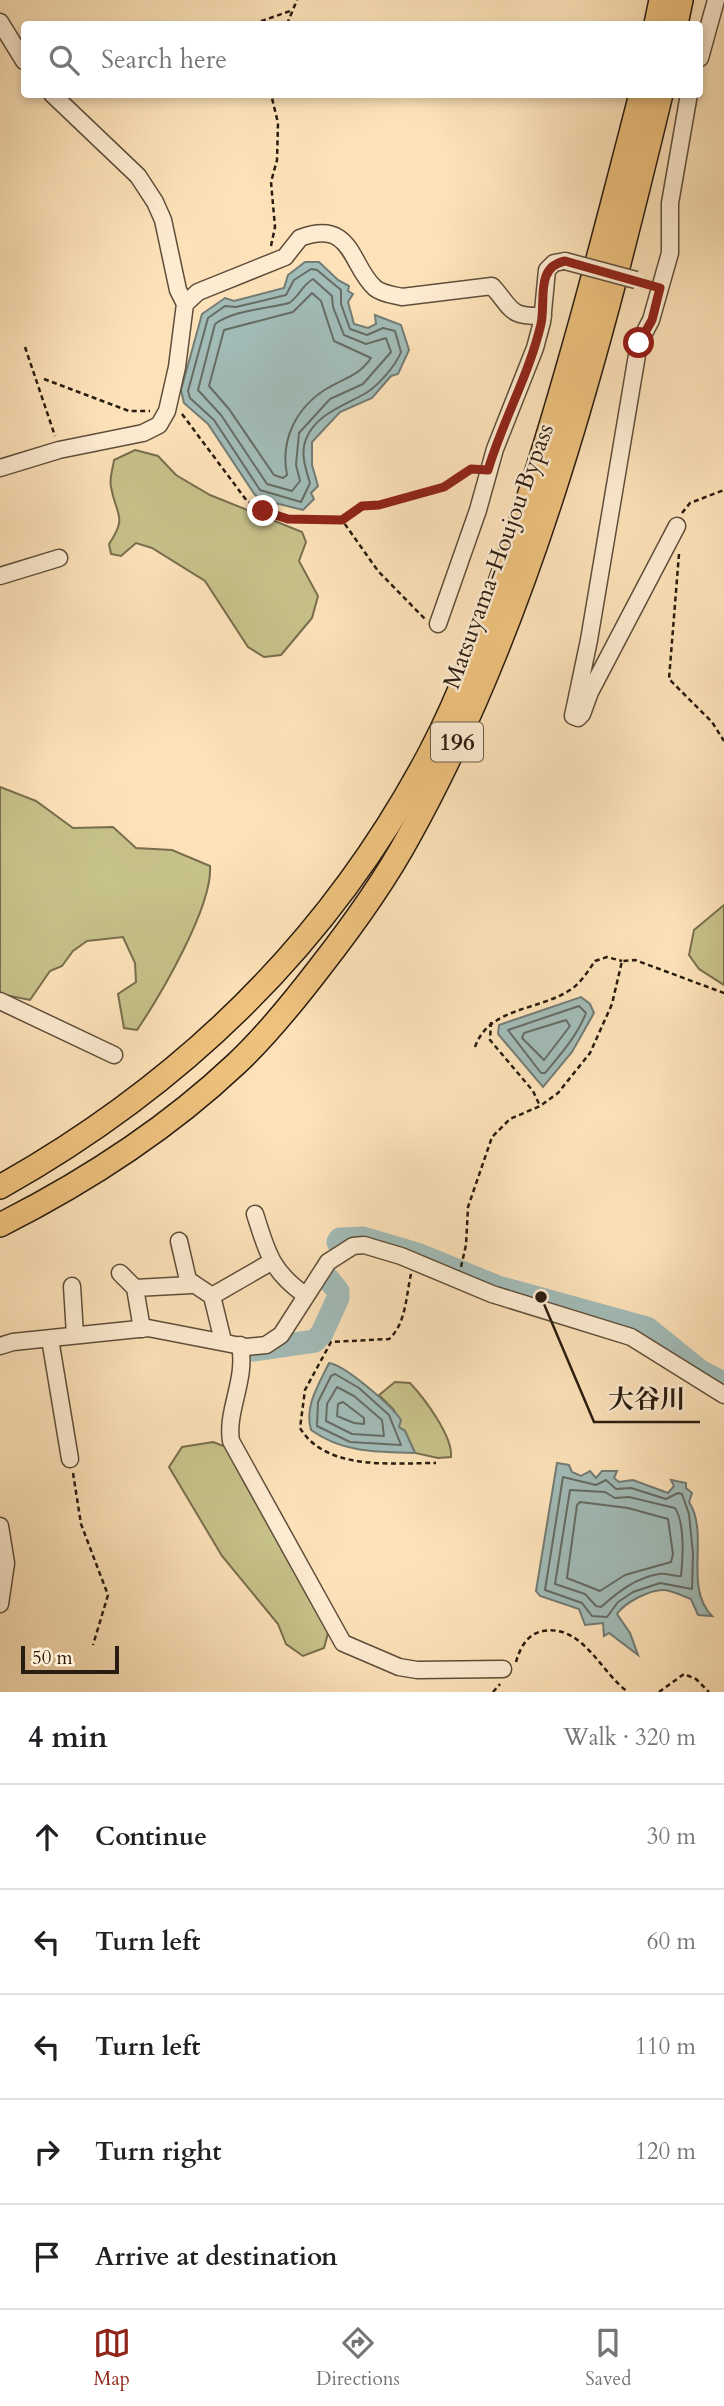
<!DOCTYPE html>
<html lang="en">
<head>
<meta charset="utf-8">
<style>
	:root { --surface:#fff; --page:#f2f2f2; --text:#202124; --muted:#757577; --line:#e0e0e0; --accent:#8f2418 }
	body { margin:0; font-family:Cardo,"Noto Serif JP",serif; background:var(--page); color:var(--text) }
	.scale { position:absolute; left:21px; bottom:18px; width:98px; box-sizing:border-box; padding-left:7px; border:4px solid #291c10; border-top:0; font-size:19px; line-height:24px; white-space:nowrap; color:#291c10; -webkit-text-stroke:5px #feecd2; paint-order:stroke }
	.stop { position:absolute; width:21px; height:21px; margin:-16px; border:5px solid #8f2418; border-radius:50%; background:#fff }
	.stop.end { background:#8f2418; border-color:#fff; box-shadow:0 2px 7px #0008 }
	.list { margin:0; padding:0; list-style:none }
	h2 { display:flex; justify-content:space-between; align-items:center; height:91px; margin:0; padding:0 28px; font-size:30px }
	h2 small { font-size:23px; font-weight:400; color:var(--muted) }
	.list li { display:grid; grid-template-columns:46px 1fr auto; gap:21px; align-items:center; box-sizing:border-box; height:105px; padding:0 28px; border-top:2px solid var(--line) }
	.list b { display:block; font-size:26px; white-space:nowrap }
	.list em { font-size:23px; font-style:normal; color:var(--muted) }
	.icon { flex:none; width:38px; height:38px; fill:none; stroke:currentColor; stroke-width:2; stroke-linecap:round; stroke-linejoin:round }
	.map { position:relative; flex:none; width:724px; height:1692px; overflow:hidden }
	.search { position:absolute; background:var(--surface); box-shadow:0 4px 10px #0003; left:21px; right:21px; top:21px; height:77px; display:flex; align-items:center; gap:18px; box-sizing:border-box; padding:0 24px; border-radius:7px; color:var(--muted); font-size:26px }
	.sheet { height:616px; background:var(--surface) }
	nav { display:flex; justify-content:space-around; align-items:center; box-sizing:border-box; height:98px; border-top:2px solid var(--line); background:var(--surface); font-size:19px; color:var(--muted) }
	nav a { display:grid; justify-items:center; gap:4px }
	nav .on { color:var(--accent) }
	.map>svg:first-child { display:block }
	.green { fill:#c7c18a; stroke:#786e4d; stroke-width:2 }
	.water { fill:#a2bcb8; stroke:#727c75; stroke-width:2 }
	.lines { fill:none; stroke-linecap:round; stroke-linejoin:round }
	.shore { stroke:#666c64; stroke-width:2 }
	.river { stroke:#a2bcb8; stroke-width:23 }
	.minor-casing { stroke:#5e4e3a; stroke-width:19 }
	.highway-casing { stroke:#291c10; stroke-width:26 }
	.path { stroke:#291c10; stroke-width:2.5; stroke-dasharray:5 3.5; stroke-linecap:butt }
	.minor { stroke:#feecd2; stroke-width:16 }
	.highway { stroke:#eec17c; stroke-width:23 }
	.minor-bridge-casing { stroke:#5e4e3a; stroke-width:19; stroke-linecap:butt }
	.minor-bridge { stroke:#feecd2; stroke-width:16 }
	.route { stroke:#8f2418; stroke-width:9 }
	.labels { text-anchor:middle; stroke-width:5; stroke-linejoin:round; paint-order:stroke }
	.shield { fill:#feecd2; stroke:#695a4a; stroke-width:2 }
	.shield-label { font-size:23px; font-weight:bold; fill:#291c10 }
	.street-label { font-size:24px; fill:#291c10; stroke:#feecd2 }
	.leader { fill:none; stroke:#291c10; stroke-width:2.5 }
	.callout-dot { fill:#291c10; stroke:#feecd2; stroke-width:2.5 }
	.callout-label { font-size:26px; text-anchor:middle; font-weight:bold; fill:#291c10; stroke:#feecd2; stroke-width:5; stroke-linejoin:round; paint-order:stroke }
</style>
</head>
<body>
<div class="map">
<svg width="724" height="1692" viewBox="0 0 724 1692">
	<rect width="100%" height="100%" fill="#fde2b9"/>
	<filter id="stains"><feTurbulence type="fractalNoise" baseFrequency=".00286" numOctaves="4"/><feColorMatrix values="0 0 0 0 .2 0 0 0 0 .09 0 0 0 0 .02 0 0 0 .5 -.17"/></filter>
	<radialGradient id="worn" r=".72"><stop offset=".6" stop-color="#630" stop-opacity="0"/><stop offset="1" stop-color="#630" stop-opacity=".3"/></radialGradient>
	<g class="green">
		<path d="M135,450L158,456L176,475L210,495L302,532L306,542L299,561L318,596L312,618L281,655L264,657L248,647L205,581L152,548L136,543L121,556L111,554L109,544C128,516 116,516 111,487C109,479 113,468 114,460Z"/>
		<path d="M0,787L36,801L73,828L113,827L136,848L172,850L210,866C213,906 160,996 137,1030L124,1028L118,994L136,982L135,963L123,937L87,941L73,951L62,966L50,971L30,1000L0,994Z"/>
		<path d="M724,905V985L699,969L689,955L694,930Z"/>
		<path d="M395,1382L410,1383C424,1398 453,1436 451,1457L438,1458L415,1453L405,1431L399,1427L394,1410L379,1395Z"/>
		<path d="M213,1442L234,1450L285,1527L328,1633L324,1648L303,1656L286,1644L278,1624L222,1556L169,1467L182,1447Z"/>
	</g>
	<g class="water">
		<path d="M305,262H319L338,280L349,286L348,291L353,294L348,302L354,324L368,328L376,324L375,315L401,325L409,350L398,374L391,376L372,398L340,412L312,442V465L318,486L311,493L314,499L303,510L263,500L255,495L208,424L184,403L181,390L202,314L225,298L234,301L284,288L288,275Z"/>
		<path d="M581,997L590,1004L594,1013L572,1052L543,1087L498,1034L499,1025Z"/>
		<path d="M329,1363C345,1365 392,1406 401,1420L399,1427L405,1431L415,1453C377,1452 343,1453 311,1430C304,1406 319,1384 329,1363Z"/>
		<path d="M557,1463L569,1465L572,1472L581,1476L590,1471L596,1478L602,1471H617L614,1478L619,1482L633,1480L668,1493L674,1486L671,1480L686,1483V1488L692,1493L689,1502C710,1534 683,1587 712,1616L698,1615L691,1599C683,1596 673,1591 665,1590C650,1589 624,1603 617,1614L630,1633L638,1655L609,1633L604,1636L603,1623L585,1625L579,1609L540,1596L536,1591Z"/>
	</g>
	<g class="lines">
		<g class="shore">
			<path d="M311,269L317,270L341,290V304L350,329L367,335L383,328L395,331L401,352C396,365 379,385 366,393C345,405 316,414 306,439C300,453 306,470 310,483L301,502L260,490L214,420L190,398L188,391L208,318L225,306L236,307L286,295L294,280Z"/>
			<path d="M313,279L332,296L333,307L344,335L366,344L386,338L391,352L363,384L330,399L299,433L296,465L300,481L292,491L267,484L221,415L198,390L215,324C234,310 266,309 289,303C300,296 301,286 313,279Z"/>
			<path d="M312,293L321,301L334,341L371,358C359,376 344,378 326,389C296,408 280,440 287,475L283,478L274,475L229,409L209,386L224,330L293,312Z"/>
			<path d="M579,1006L586,1013C577,1036 561,1054 545,1073H541L508,1030Z"/>
			<path d="M566,1020L570,1026L544,1060L522,1038L524,1033Z"/>
			<path d="M335,1374L359,1388L389,1415L401,1445L350,1442L317,1426L318,1402L331,1376Z"/>
			<path d="M337,1387L354,1396L382,1420L384,1436L352,1434L326,1421L327,1404Z"/>
			<path d="M343,1402L364,1418V1424L354,1423L337,1416L338,1404Z"/>
			<path d="M563,1477L596,1485L606,1480L616,1489L631,1488L666,1499L678,1493L682,1494L689,1514L693,1554L692,1589L660,1583L633,1592L618,1602L607,1617L592,1616L582,1603L545,1590Z"/>
			<path d="M570,1490L605,1492L615,1498L629,1497L675,1508C685,1523 683,1558 681,1576C675,1577 667,1573 659,1574C635,1578 618,1592 601,1607L596,1606L585,1594L555,1584Z"/>
			<path d="M580,1502L628,1508L668,1519L673,1554L671,1562L625,1575L600,1591L567,1578L577,1505Z"/>
		</g>
		<g class="river">
			<path d="M338,1242L340,1239L363,1238L417,1254L498,1287L647,1328L700,1371L724,1383"/>
			<path d="M253,1350L315,1341L322,1333L338,1298V1291L325,1275"/>
		</g>
		<defs>
			<g id="minor">
				<path d="M0,22L24,61"/>
				<path d="M700,58L716,0"/>
				<path d="M185,304L198,292L285,257L300,238C353,218 350,266 375,288C382,294 394,295 402,297L492,286C513,309 508,317 543,316"/>
				<path d="M0,468L59,450L143,433L159,425L167,411L177,367L185,304L178,290L163,220L155,202L138,176L52,94"/>
				<path d="M677,526L590,692L582,714L578,718L573,716L589,640L639,343L651,320L670,253V203L689,94"/>
				<path d="M0,576L59,558"/>
				<path d="M438,624L478,510L495,449L535,348L542,322L547,270L554,263L565,261"/>
				<path d="M0,1001L114,1055"/>
				<path d="M255,1214C267,1252 271,1271 305,1295"/>
				<path d="M179,1241L188,1280L212,1296L223,1341"/>
				<path d="M120,1273L135,1288L142,1329"/>
				<path d="M72,1286L75,1335"/>
				<path d="M135,1288L191,1285"/>
				<path d="M212,1296L271,1262"/>
				<path d="M50,1339L70,1459"/>
				<path d="M240,1345C247,1380 226,1410 231,1441L343,1643L399,1667L417,1670L503,1669"/>
				<path d="M0,1346L13,1342L148,1328L246,1347L266,1345L281,1335L328,1262L353,1246L364,1245L401,1256L492,1294L631,1337L724,1395"/>
				<path d="M0,1526L6,1563L0,1604"/>
			</g>
			<g id="highway">
				<path d="M656,24L661,0"/>
				<path d="M676,24L681,0"/>
				<path d="M0,1187C185,1083 330,942 430,753C465,687 489,615 513,545C563,397 602,246 641,94"/>
				<path d="M0,1225C85,1182 166,1130 236,1064C267,1035 295,1000 321,966C353,925 384,882 409,836C533,613 601,342 661,94"/>
			</g>
		</defs>
		<use href="#minor" class="minor-casing"/>
		<use href="#highway" class="highway-casing"/>
		<g class="path">
			<path d="M253,24L293,10"/>
			<path d="M287,24L297,0"/>
			<path d="M271,246L275,227L271,182L277,160L278,123L271,94"/>
			<path d="M25,347L55,436"/>
			<path d="M44,379L129,411H150"/>
			<path d="M182,414L247,501L263,511L288,519L342,520L378,571L426,620"/>
			<path d="M682,513L690,503L724,490"/>
			<path d="M342,520C364,499 414,499 444,487C456,482 461,470 476,469"/>
			<path d="M679,554L669,679L712,722L724,741"/>
			<path d="M491,1022L490,1040L533,1091L540,1106"/>
			<path d="M475,1047C489,1007 538,1011 570,990C581,983 588,971 595,961L607,957L622,961"/>
			<path d="M461,1267L466,1245L468,1207L492,1137L510,1119L540,1106L558,1093L590,1053L612,1004L622,961L635,960L724,993"/>
			<path d="M411,1274C406,1296 406,1324 389,1339L331,1342L305,1390L300,1428C326,1471 392,1463 436,1463"/>
			<path d="M73,1473L81,1524L108,1595L93,1645"/>
			<path d="M516,1662C520,1648 527,1634 543,1631C583,1624 601,1673 628,1692"/>
			<path d="M493,1692L500,1684"/>
			<path d="M659,1692L684,1674L696,1679L709,1692"/>
		</g>
		<use href="#minor" class="minor"/>
		<use href="#highway" class="highway"/>
		<defs>
			<path id="minor-bridge" d="M565,261L636,280"/>
		</defs>
		<use href="#minor-bridge" class="minor-bridge-casing"/>
		<use href="#minor-bridge" class="minor-bridge"/>
	</g>
	<g class="lines">
		<path class="route" d="M263,511L288,519L342,520L362,506L379,505L444,487L471,469L488,470C503,420 529,375 541,324C546,300 535,267 565,261L660,288L652,320L639,343"/>
	</g>
	<g class="labels">
		<rect class="shield" x="431" y="722.5" width="52" height="39" rx="5"/>
		<g class="shield-label">
			<text x="457" y="750">196</text>
		</g>
		<g class="street-label">
			<text transform="translate(498 556) rotate(-70)" y="8">Matsuyama-Houjou Bypass</text>
		</g>
	</g>
	<path class="leader" d="M541 1297L594 1422H700"/>
	<circle class="callout-dot" cx="541" cy="1297" r="7"/>
	<g class="callout-label">
		<text x="647" y="1408">大谷川</text>
	</g>
	<rect width="100%" height="100%" filter="url(#stains)"/>
	<rect width="100%" height="100%" fill="url(#worn)"/>
</svg>
<div class="scale">50 m</div>
<div class="stop" style="left:639px;top:343px"></div>
<div class="stop end" style="left:263px;top:511px"></div>
<div class="search"><svg class="icon" aria-label="search" viewBox="0 0 24 24"><circle cx="10" cy="10" r="6"/><path d="M15 15l6 6"/></svg>Search here</div>
</div>
<section class="sheet">
<h2>4 min<small>Walk · 320 m</small></h2>
<ul class="list">
<li><svg class="icon" aria-label="ahead" viewBox="0 0 24 24"><path d="M12 20V5M6 11l6-6 6 6"/></svg><div><b>Continue</b></div><em>30 m</em></li>
<li><svg class="icon" aria-label="left" viewBox="0 0 24 24"><path d="M17 20v-9H6M10 6l-5 5 5 5"/></svg><div><b>Turn left</b></div><em>60 m</em></li>
<li><svg class="icon" aria-label="left" viewBox="0 0 24 24"><path d="M17 20v-9H6M10 6l-5 5 5 5"/></svg><div><b>Turn left</b></div><em>110 m</em></li>
<li><svg class="icon" aria-label="right" viewBox="0 0 24 24"><path d="M7 20v-9h11M14 6l5 5-5 5"/></svg><div><b>Turn right</b></div><em>120 m</em></li>
<li><svg class="icon" aria-label="arrive" viewBox="0 0 24 24"><path d="M6 21V4h12l-3 4 3 4H6"/></svg><div><b>Arrive at destination</b></div></li>
</ul>
</section>
<nav>
<a class="on"><svg class="icon" aria-label="map" viewBox="0 0 24 24"><path d="M3 6l6-2 6 2 6-2v14l-6 2-6-2-6 2zM9 4v14M15 6v14"/></svg>Map</a>
<a><svg class="icon" aria-label="directions" viewBox="0 0 24 24"><path d="M12 3l9 9-9 9-9-9zM9 14v-3h6M13 9l2 2-2 2"/></svg>Directions</a>
<a><svg class="icon" aria-label="saved" viewBox="0 0 24 24"><path d="M7 4h10v16l-5-4-5 4z"/></svg>Saved</a>
</nav>
</body>
</html>
